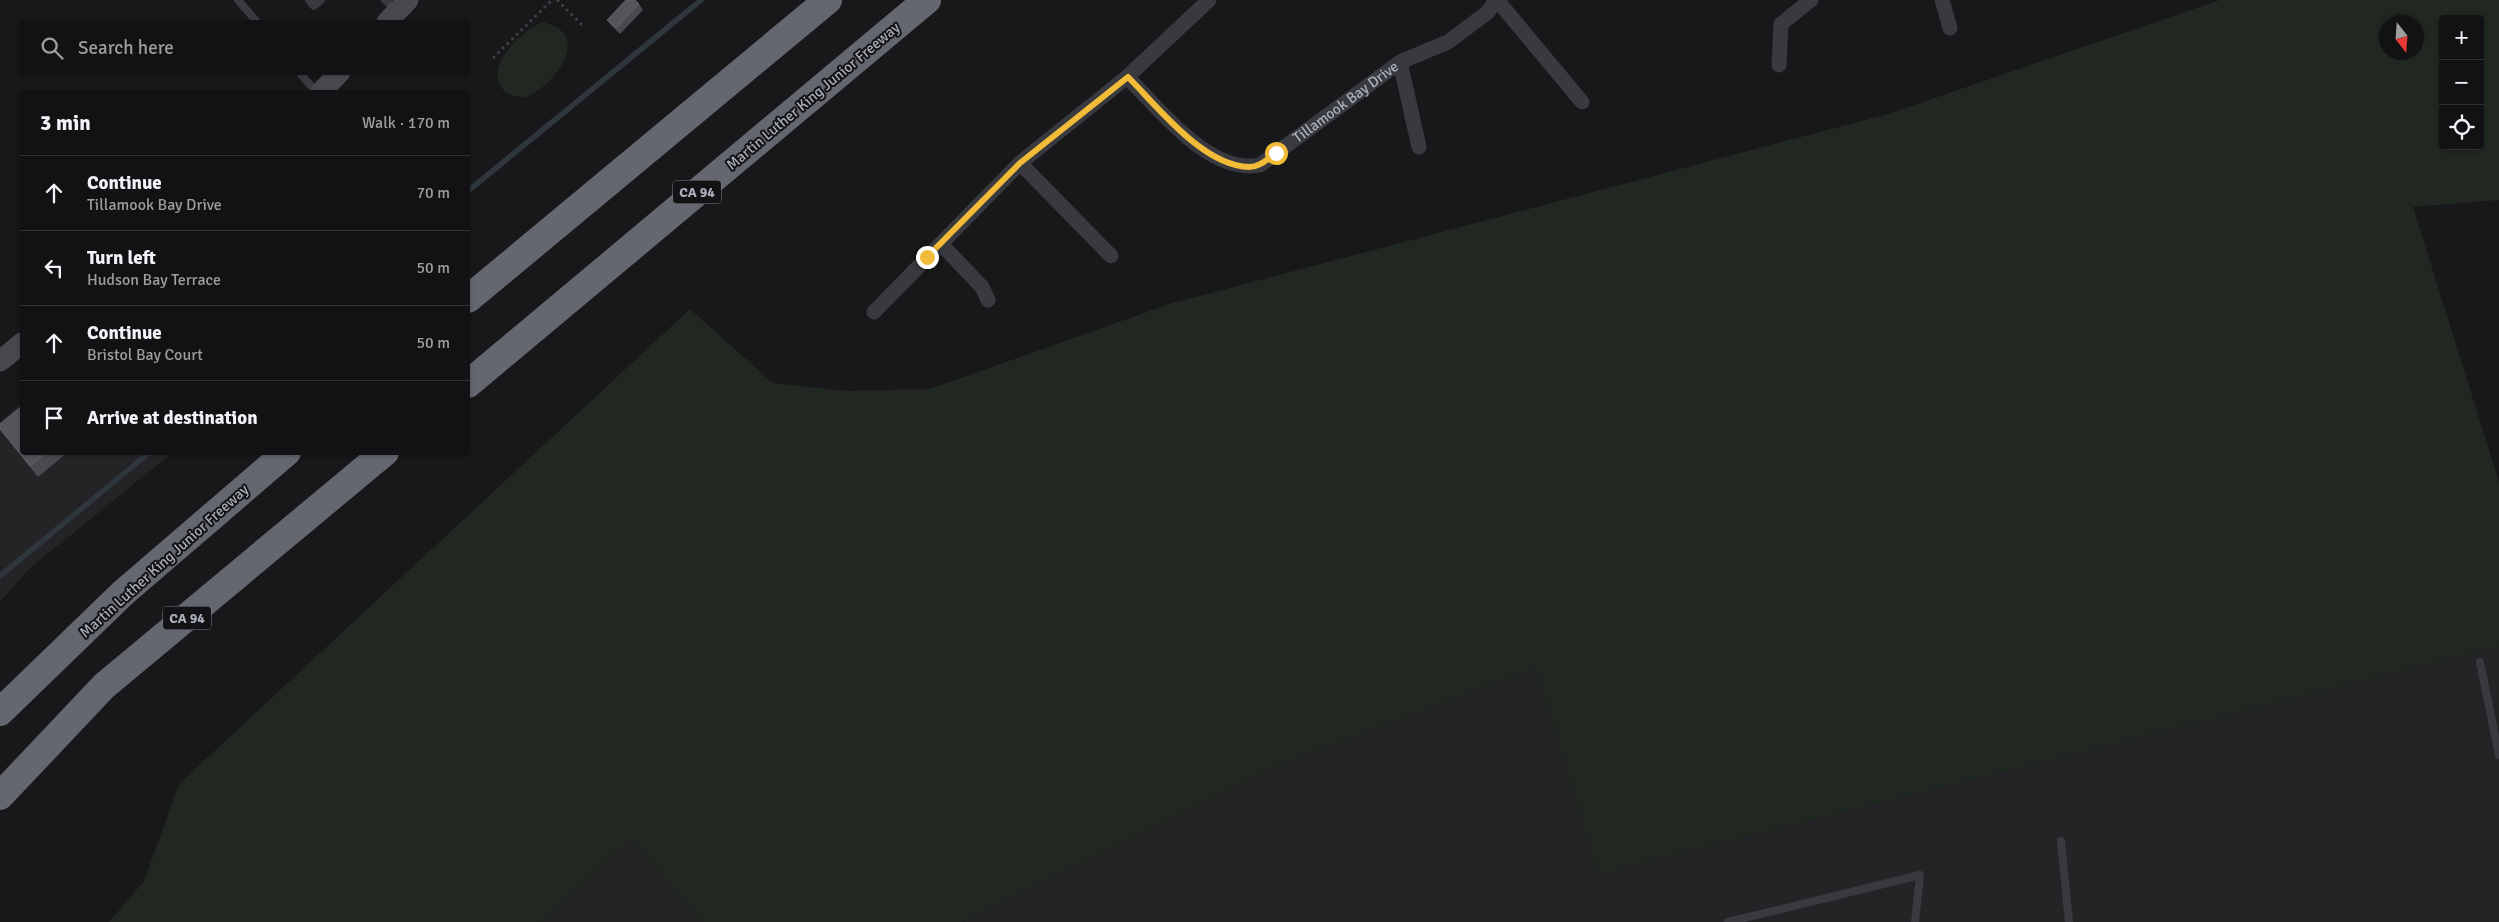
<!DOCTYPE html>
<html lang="en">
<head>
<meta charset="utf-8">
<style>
	:root { --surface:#121214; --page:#1f2022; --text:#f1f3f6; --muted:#9c9ea0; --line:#313234 }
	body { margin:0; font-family:Signika,sans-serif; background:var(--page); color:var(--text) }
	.controls { position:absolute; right:15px; top:15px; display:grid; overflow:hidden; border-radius:5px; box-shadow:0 1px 4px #0004 }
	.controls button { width:45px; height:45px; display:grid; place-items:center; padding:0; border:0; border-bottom:1px solid var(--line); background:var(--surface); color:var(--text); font:25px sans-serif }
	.compass { position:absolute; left:2379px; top:15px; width:45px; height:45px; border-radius:50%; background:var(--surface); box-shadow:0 1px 4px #0004; rotate:163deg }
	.stop { position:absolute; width:15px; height:15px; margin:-11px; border:4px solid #f2bc38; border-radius:50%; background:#fff }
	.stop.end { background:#f2bc38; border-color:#fff; box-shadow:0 1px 5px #0008 }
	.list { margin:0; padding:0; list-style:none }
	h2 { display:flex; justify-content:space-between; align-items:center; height:65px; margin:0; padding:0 20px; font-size:21px }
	h2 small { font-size:16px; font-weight:400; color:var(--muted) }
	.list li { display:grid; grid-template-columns:32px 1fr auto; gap:15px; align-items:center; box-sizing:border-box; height:75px; padding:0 20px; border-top:1px solid var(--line) }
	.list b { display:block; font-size:19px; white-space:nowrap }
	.list p { margin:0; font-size:16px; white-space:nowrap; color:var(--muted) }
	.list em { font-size:16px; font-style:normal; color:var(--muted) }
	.icon { flex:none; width:28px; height:28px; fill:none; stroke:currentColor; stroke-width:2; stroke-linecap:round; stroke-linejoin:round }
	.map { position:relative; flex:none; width:2499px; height:922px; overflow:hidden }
	.search { position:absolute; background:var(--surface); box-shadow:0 1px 4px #0004; left:20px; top:20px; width:450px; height:55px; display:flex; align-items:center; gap:12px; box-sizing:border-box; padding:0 18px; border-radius:5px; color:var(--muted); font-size:19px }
	.panel { position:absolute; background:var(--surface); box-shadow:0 1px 4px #0004; left:20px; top:90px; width:450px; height:365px; border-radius:5px }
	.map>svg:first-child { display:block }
	.built { fill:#242427 }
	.green { fill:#202821; fill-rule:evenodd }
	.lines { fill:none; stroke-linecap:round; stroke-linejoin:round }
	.stream { stroke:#2e363e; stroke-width:5.5 }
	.path { stroke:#3f4146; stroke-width:3; stroke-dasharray:2.5 4; stroke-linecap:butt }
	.service { stroke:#393a3f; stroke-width:8 }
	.minor { stroke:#393a3f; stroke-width:15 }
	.secondary { stroke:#47494f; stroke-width:21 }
	.motorway { stroke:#656770; stroke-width:28 }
	.wall { fill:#494a4f }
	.building { fill:#54555b; stroke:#61636a }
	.route { stroke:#f2bc38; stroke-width:6 }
	.labels { text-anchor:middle; stroke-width:4; stroke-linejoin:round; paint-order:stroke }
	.shield { fill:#131315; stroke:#7d8088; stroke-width:1 }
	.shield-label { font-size:14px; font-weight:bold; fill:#aaaeba }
	.street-label { font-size:15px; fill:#aaaeba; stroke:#131315 }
</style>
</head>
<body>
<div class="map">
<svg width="2499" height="922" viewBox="0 0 2499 922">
	<rect width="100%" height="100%" fill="#18181a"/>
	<g class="built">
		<path d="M22,403V452L172,453L30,568L0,602V421Z"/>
		<path d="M2499,647V922H963L1278,766L1536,668L1598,873Z"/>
		<path d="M631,839L702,922H542Z"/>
	</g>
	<g class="green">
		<path d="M2220,0H2499V200L2413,207L2499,482V647L1598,874L1536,668L1278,766L963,922H702L631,839L542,922H109L144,881L179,784L690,309L773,383L846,391L930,389L1169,304L1888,114ZM2443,19H2480V146H2443ZM2416,22V52H2386V22Z"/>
		<path d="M542,22C601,34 543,99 520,97C511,96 502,92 499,83C491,58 521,33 542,22Z"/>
	</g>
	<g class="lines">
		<g class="stream">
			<path d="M468,191L701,0"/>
			<path d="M0,576L150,452"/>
		</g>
		<g class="path">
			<path d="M557,0L584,27"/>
			<path d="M493,58L552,0"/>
		</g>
		<g class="service">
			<path d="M238,0L257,22"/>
			<path d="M309,0L314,6L321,0"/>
			<path d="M385,0L396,10"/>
			<path d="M299,72L316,92"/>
			<path d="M2480,662L2499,755"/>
			<path d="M2061,841L2069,922"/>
			<path d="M1728,922L1920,875L1915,922"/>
		</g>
		<g class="minor">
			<path d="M1497,0L1582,102"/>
			<path d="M1942,0L1950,28"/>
			<path d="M1400,62L1419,147"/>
			<path d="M1779,65L1781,24L1811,0"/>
			<path id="s1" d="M1127,77C1160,109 1209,175 1260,165L1400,62L1448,42L1488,12L1496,0"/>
			<path d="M1020,163L1111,256"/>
			<path d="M941,244L982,287L988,300"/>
			<path d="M874,312L1020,163L1127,77L1209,0"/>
		</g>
		<g class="secondary">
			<path d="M387,22L408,0"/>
			<path d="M321,92L340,72"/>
			<path d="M0,361L22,343"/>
		</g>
		<g class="motorway">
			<path d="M468,299L828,0"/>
			<path d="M468,384L927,0"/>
			<path d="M0,712L123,593L287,452"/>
			<path d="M0,796L104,686L385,452"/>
		</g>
	</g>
	<g class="wall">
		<path d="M639,4L643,10L620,34L611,25L607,20Z"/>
		<path d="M0,429L22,452H68L38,477Z"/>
	</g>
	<g class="building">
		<path d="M626,0H635L639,4L616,28L607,20Z"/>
		<path d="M22,406V452H47L30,466L0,429V424Z"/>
	</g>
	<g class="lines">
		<path class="route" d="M927,257L1020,163L1128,77C1158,107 1203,166 1249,167C1260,167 1267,159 1276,153"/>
	</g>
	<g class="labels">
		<g class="shield">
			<rect x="673" y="180.5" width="48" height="23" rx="4"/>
			<rect x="163" y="606.5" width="48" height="23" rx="4"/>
		</g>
		<g class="shield-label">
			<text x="697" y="197">CA 94</text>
			<text x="187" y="623">CA 94</text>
		</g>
		<g class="street-label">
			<text transform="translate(813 96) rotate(-40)" y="5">Martin Luther King Junior Freeway</text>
			<text dy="5" stroke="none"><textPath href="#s1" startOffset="272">Tillamook Bay Drive</textPath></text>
			<text transform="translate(164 561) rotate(-42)" y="5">Martin Luther King Junior Freeway</text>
		</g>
	</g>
</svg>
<div class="controls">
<button>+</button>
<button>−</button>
<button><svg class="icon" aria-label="locate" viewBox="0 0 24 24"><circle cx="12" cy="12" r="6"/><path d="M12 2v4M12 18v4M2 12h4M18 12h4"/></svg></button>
</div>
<svg class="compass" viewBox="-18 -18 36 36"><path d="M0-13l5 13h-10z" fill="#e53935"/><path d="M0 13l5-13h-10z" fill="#9c9ea0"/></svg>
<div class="stop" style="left:1276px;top:153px"></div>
<div class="stop end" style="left:927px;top:257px"></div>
<div class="search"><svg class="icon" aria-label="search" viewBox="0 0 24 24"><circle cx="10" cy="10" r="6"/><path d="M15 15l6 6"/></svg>Search here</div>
<section class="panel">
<h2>3 min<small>Walk · 170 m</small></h2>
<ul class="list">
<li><svg class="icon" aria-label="ahead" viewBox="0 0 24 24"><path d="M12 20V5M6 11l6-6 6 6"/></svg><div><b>Continue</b><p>Tillamook Bay Drive</p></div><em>70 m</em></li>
<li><svg class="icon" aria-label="left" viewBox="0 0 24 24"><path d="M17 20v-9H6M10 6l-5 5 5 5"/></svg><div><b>Turn left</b><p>Hudson Bay Terrace</p></div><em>50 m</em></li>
<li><svg class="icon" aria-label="ahead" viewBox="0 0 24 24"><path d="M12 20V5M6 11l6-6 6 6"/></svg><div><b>Continue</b><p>Bristol Bay Court</p></div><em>50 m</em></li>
<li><svg class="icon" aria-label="arrive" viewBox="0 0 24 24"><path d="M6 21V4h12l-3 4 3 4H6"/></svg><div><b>Arrive at destination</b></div></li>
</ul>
</section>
</div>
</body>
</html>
